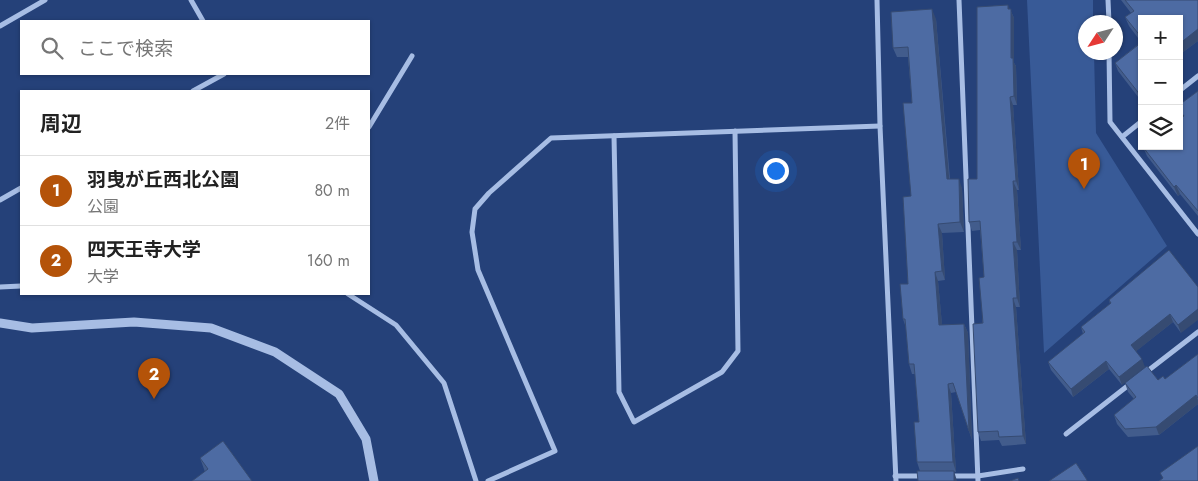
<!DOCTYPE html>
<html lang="ja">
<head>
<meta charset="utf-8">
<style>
	:root { --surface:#fff; --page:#f2f2f2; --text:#222; --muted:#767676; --line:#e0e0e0; --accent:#b45309 }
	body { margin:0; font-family:Jost,"Noto Sans JP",sans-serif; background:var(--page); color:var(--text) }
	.controls { position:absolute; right:15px; top:15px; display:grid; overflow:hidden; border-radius:0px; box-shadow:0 1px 4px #0004 }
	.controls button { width:45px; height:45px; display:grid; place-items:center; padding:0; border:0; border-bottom:1px solid var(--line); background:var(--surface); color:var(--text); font:25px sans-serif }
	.compass { position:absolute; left:1078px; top:15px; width:45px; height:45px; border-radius:50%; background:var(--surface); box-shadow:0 1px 4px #0004; rotate:234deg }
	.you { position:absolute; left:775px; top:170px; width:18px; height:18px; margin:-12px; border:4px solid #fff; border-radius:50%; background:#1a73e8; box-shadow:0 0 0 8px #1a73e833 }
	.badge { display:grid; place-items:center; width:32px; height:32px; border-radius:50%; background:var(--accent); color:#fff; font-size:16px; font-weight:700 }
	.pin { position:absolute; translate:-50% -41px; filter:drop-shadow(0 1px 2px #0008) }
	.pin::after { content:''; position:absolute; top:26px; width:18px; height:15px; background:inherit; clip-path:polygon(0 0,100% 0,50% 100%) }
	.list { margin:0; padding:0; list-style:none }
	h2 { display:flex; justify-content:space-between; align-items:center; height:65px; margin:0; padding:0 20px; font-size:21px }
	h2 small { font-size:16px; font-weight:400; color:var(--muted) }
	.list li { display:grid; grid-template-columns:32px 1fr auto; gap:15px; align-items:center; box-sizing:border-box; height:70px; padding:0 20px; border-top:1px solid var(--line) }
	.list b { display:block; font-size:19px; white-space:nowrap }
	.list p { margin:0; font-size:16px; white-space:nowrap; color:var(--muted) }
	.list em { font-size:16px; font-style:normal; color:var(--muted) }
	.icon { flex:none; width:28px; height:28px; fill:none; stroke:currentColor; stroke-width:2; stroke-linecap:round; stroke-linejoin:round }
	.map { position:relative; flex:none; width:1198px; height:481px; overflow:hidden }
	.search { position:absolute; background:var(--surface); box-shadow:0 1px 4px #0004; left:20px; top:20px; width:350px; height:55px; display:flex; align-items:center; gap:12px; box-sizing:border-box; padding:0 18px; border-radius:0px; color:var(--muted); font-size:19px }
	.panel { position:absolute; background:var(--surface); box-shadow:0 1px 4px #0004; left:20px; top:90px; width:350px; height:205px; border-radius:0px }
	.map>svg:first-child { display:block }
	.green { fill:#385a97 }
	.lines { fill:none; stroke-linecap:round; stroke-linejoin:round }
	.minor { stroke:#a7bde4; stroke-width:5 }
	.tertiary { stroke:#a7bde4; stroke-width:9 }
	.wall { fill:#425c8c }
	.shaded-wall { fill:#364b72 }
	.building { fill:#4d6ba3; stroke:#364b72 }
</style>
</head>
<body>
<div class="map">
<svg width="1198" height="481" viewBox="0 0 1198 481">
	<rect width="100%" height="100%" fill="#254179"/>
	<path class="green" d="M1027,0H1093V22H1086V52L1094,53L1096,133L1167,246L1044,353Z"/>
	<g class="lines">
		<g class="minor">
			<path d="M191,0L203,21"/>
			<path d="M877,0L880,126L896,481"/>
			<path d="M959,0L978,481"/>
			<path d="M1108,0L1109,22"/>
			<path d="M0,26L45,0"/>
			<path d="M1109,52L1110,122L1198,234"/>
			<path d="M193,91L224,74"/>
			<path d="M1179,91L1198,76"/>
			<path d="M369,127L412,56"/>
			<path d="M614,136L619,392L634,422L722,372L738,351L735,131"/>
			<path d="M1122,137L1142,121"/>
			<path d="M0,200L21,188"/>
			<path d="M0,287L21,286"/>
			<path d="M348,294L396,325L444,383L476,481"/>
			<path d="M1145,373L1198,332"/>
			<path d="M1066,434L1130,384"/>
			<path d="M895,476H925"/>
			<path d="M951,476H978L1023,469"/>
			<path d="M488,481L555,451L478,270L472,232L475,209L489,193L551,138L880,126"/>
		</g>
		<path class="tertiary" d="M0,323L32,328L134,322L211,328L275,352L339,394L366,439L374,481"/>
	</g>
	<g class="wall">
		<path d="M1121,0H1198V41L1179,55V19H1142V102L1118,71L1115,63L1141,42L1129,26L1125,17L1131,13Z"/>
		<path d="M1010,9L1014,18V63L1016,66L1017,105H1013L1019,190H1017L1021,250H1017L1020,307H1016L1026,444L1002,446L999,440L981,441L978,432L984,277L980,230L972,231L969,222L977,179Z"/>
		<path d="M936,19L950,179L962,188L964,232L942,233L945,280L938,281L942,325L964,324L968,333L972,440L956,392L951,393L956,472L920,471L917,462L919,422L915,374H912L909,364L906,328L903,319L908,284L911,196L912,103L908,57H897L893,48Z"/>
		<path d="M1198,91V216L1180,194L1178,196L1147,156L1143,147L1181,117L1179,113V105Z"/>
		<path d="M1169,250L1181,333L1173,322L1136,351L1122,385L1109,369L1073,397L1051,370L1048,362L1083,334L1081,327L1110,304L1109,300Z"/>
		<path d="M1198,354V404L1159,435L1128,437L1117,424L1114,415L1134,399L1128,392L1125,383L1165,379Z"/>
		<path d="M200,458L252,481L205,472Z"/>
	</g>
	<g class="shaded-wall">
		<path d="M1008,5L1014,18V63L1016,66L1017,105L1014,96Z"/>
		<path d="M932,9L936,19L950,188L947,179Z"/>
		<path d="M1198,29V41L1179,55V44Z"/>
		<path d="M1010,97L1013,105L1019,190L1016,181Z"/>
		<path d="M959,179L962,188L964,232L960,222Z"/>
		<path d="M1013,181L1017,190L1021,250L1017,242Z"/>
		<path d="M1176,185L1180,194L1178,196L1174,187Z"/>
		<path d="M938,224L942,233L945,280L942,271Z"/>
		<path d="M1013,242L1017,250L1020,307L1017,298Z"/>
		<path d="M935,272L938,281L943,335L939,325Z"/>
		<path d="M1013,298L1016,307L1026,444L1023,436Z"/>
		<path d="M1198,309V320L1181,333L1178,325Z"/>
		<path d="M1170,314L1173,322L1134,353L1131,345Z"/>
		<path d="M964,324L968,333L972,440L969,431Z"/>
		<path d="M1142,359L1145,367L1122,385L1119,377Z"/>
		<path d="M1106,361L1109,369L1073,397L1071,389Z"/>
		<path d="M948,384L951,393L956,472L953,462Z"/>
		<path d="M1196,395L1198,400V404L1159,435L1156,427Z"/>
		<path d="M954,471L957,481H954Z"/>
	</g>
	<g class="building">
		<path d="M1125,0H1198V29L1179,44V19H1142V38L1125,17L1134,11Z"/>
		<path d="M1008,5V9H1011V58H1013L1014,96L1010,97L1016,181H1013L1017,242H1013L1017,298H1013L1023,436L999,437L998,431L978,432L973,324L983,323L979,278L984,277L980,221L969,222L968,179H977V7Z"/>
		<path d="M932,9L947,179H959L960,222L938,224L942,271L935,272L939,325L964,324L969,431L953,383L948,384L953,462H917L914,422H919L914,364H909L905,319H903L900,284H908L903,197L911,196L903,103H912L908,47L893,48L891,12Z"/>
		<path d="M1142,42V95L1141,96L1115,63Z"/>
		<path d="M1198,91V211L1176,185L1174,187L1143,147L1145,146H1179V119L1184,116L1179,110V105Z"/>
		<path d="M1169,250L1198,287V309L1178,325L1170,314L1131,345L1142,359L1119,377L1106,361L1071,389L1048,362L1085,332L1081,327L1111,303L1109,300Z"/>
		<path d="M1198,354V398L1196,395L1156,427L1125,429L1114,415L1136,397L1125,383L1147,366L1158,380L1163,376L1165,379Z"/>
		<path d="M223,441L252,481H192L208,469L200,458Z"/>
		<path d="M1198,446V481H1159L1163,478L1160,473Z"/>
		<path d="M1076,463L1087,480V481H1049Z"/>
		<path d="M917,471H954V481H918Z"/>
		<path d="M1018,478L1019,481H1010Z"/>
	</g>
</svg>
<div class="controls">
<button>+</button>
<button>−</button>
<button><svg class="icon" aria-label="layers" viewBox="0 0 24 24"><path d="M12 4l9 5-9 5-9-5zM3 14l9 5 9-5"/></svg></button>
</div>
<svg class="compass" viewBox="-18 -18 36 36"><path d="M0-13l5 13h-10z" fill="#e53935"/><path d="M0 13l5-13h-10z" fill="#767676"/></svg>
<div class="you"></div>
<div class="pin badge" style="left:1084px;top:189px">1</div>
<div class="pin badge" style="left:154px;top:399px">2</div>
<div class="search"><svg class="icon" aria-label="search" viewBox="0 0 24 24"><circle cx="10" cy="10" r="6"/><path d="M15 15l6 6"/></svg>ここで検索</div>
<section class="panel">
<h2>周辺<small>2件</small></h2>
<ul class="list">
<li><span class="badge">1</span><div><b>羽曳が丘西北公園</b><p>公園</p></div><em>80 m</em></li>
<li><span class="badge">2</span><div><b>四天王寺大学</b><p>大学</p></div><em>160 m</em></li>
</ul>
</section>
</div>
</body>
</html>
